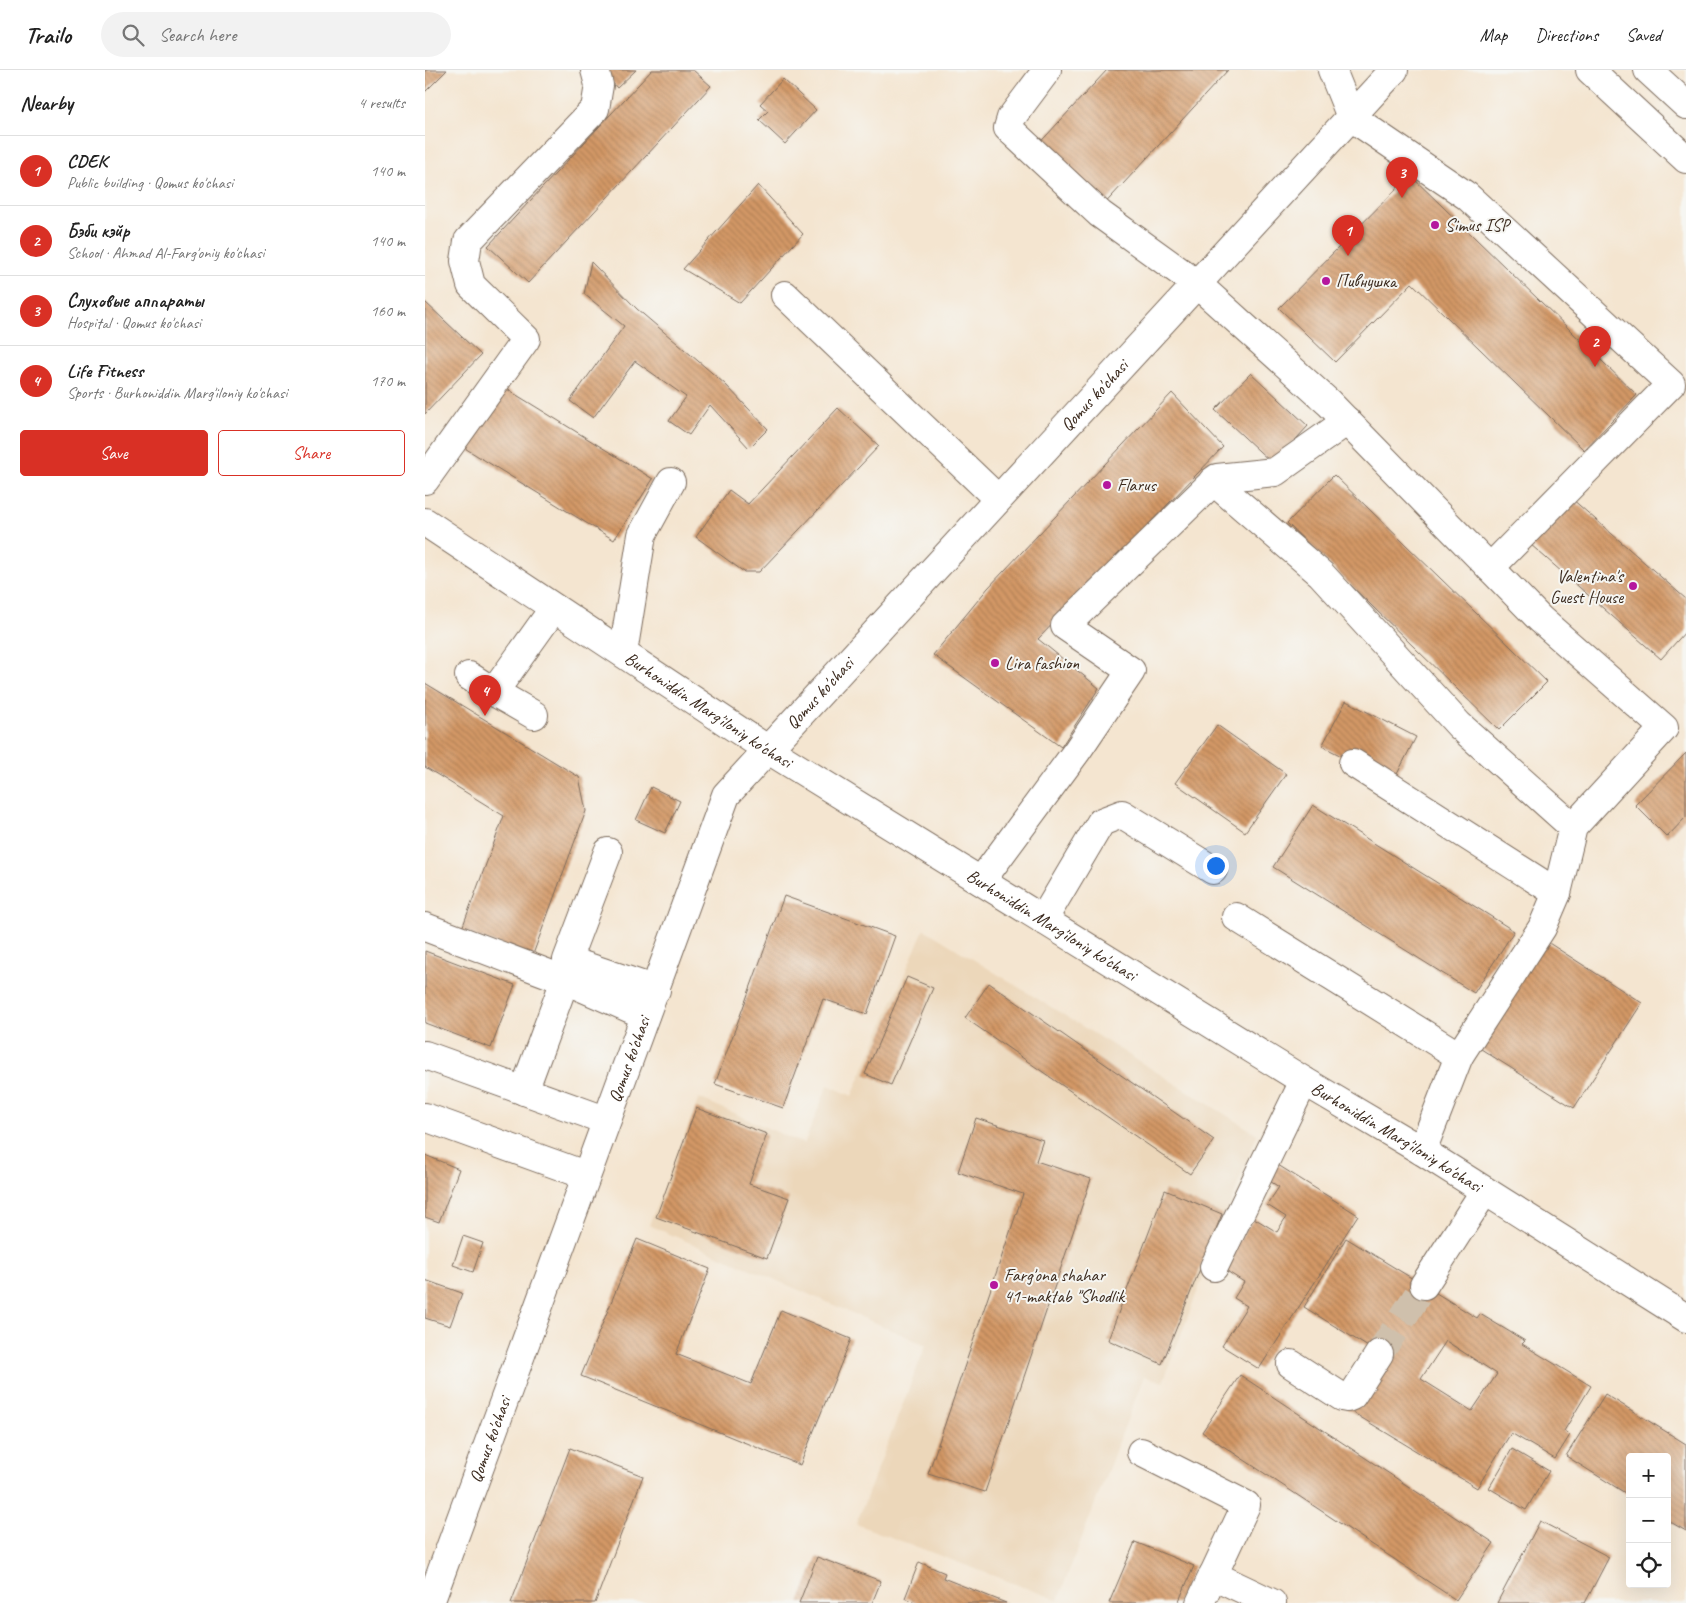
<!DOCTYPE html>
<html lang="en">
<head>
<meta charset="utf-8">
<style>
	:root { --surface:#fff; --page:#f2f2f2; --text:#222; --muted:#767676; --line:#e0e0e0; --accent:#d93025 }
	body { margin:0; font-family:Caveat,sans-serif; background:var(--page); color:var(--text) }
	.controls { position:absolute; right:15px; bottom:15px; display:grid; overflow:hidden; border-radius:5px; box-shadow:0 5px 20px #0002 }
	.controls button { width:45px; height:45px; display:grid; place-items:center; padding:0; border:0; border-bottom:1px solid var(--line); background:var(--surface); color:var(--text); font:25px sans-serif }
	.you { position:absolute; left:790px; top:795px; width:18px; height:18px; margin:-12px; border:4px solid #fff; border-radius:50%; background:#1a73e8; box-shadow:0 0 0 8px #1a73e833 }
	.badge { display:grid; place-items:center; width:32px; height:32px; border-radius:50%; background:var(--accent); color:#fff; font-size:16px; font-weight:700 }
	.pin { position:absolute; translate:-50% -41px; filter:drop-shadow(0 1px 2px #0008) }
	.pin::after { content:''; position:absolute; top:26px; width:18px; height:15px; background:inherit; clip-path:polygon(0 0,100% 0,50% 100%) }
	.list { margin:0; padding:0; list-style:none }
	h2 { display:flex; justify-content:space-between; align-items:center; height:65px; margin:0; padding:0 20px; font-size:21px }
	h2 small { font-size:16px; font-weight:400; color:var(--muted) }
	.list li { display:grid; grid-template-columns:32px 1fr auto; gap:15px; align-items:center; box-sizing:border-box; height:70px; padding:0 20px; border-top:1px solid var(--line) }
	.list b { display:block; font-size:19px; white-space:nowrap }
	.list p { margin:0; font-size:16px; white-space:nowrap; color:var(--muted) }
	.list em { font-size:16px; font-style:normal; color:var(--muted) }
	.actions { display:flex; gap:10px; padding:15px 20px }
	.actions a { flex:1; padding:11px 0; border:1px solid var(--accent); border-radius:5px; text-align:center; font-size:18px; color:var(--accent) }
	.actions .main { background:var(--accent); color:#fff }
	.icon { flex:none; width:28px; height:28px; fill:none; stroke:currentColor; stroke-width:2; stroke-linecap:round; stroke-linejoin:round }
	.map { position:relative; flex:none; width:1261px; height:1533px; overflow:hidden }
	header { display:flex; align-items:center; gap:30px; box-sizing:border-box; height:70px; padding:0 25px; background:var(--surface); border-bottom:1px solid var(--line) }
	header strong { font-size:24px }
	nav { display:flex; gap:28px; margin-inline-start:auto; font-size:18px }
	.search { width:350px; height:45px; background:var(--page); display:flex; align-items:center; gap:12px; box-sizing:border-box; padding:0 18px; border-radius:28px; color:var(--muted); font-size:19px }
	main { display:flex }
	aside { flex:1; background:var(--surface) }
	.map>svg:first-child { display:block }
	.built { fill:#ecd7ba }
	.building { fill:url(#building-back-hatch); fill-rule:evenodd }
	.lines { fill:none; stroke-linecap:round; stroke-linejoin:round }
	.minor-tunnel { stroke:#cfc0ac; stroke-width:28; stroke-dasharray:28 14; stroke-linecap:butt }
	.minor-casing { stroke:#7c6b5c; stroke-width:30 }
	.major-casing { stroke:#7c6b5c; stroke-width:30 }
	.minor { stroke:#fff; stroke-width:28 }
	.major { stroke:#fff; stroke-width:28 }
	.poi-dot { fill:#b5179e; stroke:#f6f6f2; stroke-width:2 }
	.labels { text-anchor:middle; stroke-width:4; stroke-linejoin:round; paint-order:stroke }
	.poi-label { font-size:18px; fill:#3b2a1e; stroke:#f6f6f2; text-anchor:start }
	.street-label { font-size:18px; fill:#3b2a1e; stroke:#f6f6f2 }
</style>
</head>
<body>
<header>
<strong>Trailo</strong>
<div class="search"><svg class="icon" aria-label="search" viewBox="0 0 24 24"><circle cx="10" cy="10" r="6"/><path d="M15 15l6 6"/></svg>Search here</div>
<nav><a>Map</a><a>Directions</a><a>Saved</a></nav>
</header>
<main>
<aside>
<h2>Nearby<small>4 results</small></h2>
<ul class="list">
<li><span class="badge">1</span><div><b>CDEK</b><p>Public building · Qomus ko'chasi</p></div><em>140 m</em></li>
<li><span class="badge">2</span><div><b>Бэби кэйр</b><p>School · Ahmad Al-Farg'oniy ko'chasi</p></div><em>140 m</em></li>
<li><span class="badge">3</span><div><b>Слуховые аппараты</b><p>Hospital · Qomus ko'chasi</p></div><em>160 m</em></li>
<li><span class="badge">4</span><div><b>Life Fitness</b><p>Sports · Burhoniddin Marg'iloniy ko'chasi</p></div><em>170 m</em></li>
</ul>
<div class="actions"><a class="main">Save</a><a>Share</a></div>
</aside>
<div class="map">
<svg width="1261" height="1533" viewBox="0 0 1261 1533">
	<defs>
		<pattern id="building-back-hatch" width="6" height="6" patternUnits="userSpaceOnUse" patternTransform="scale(1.25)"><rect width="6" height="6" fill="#d39866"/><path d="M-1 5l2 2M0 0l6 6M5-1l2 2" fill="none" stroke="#ac7c53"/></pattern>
	</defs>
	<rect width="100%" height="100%" fill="#f6f6f2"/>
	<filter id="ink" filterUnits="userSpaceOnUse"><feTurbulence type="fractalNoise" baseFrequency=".02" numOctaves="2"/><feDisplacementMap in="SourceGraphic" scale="10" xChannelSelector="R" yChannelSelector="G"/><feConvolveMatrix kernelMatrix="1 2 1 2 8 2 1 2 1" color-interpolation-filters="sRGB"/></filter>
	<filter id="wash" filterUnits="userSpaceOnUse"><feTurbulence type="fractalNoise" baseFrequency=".0096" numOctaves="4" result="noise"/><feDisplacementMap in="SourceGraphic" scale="20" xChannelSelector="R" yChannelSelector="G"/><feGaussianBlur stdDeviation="1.12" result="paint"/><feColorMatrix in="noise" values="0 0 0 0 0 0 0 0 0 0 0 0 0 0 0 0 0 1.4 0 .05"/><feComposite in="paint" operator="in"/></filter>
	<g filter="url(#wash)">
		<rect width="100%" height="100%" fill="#f4e5d0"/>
		<path class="built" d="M499,859L832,1064L738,1312L719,1306L633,1530L431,1454L501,1275L224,1155L274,1028L379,1074L403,1015L427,1026Z"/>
		<g id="blocks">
			<g class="building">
				<path d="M0,0H22L0,22Z"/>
				<path d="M177,0H211L192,18Z"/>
				<path d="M227,0H268L286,16L103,213L63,176Z"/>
				<path d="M682,0H803L675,139L609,79Z"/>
				<path d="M358,9L391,40L360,74L334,50L343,41L335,34Z"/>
				<path d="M985,105L1212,325L1159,380L987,213L910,292L854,238Z"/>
				<path d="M333,115L378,164L315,233L258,199Z"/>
				<path d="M166,192L212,239L300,314L343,359L324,378L285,335L264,365L244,351L261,327L210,291L168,348L145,331L199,256L159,224Z"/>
				<path d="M0,232L56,285L0,344Z"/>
				<path d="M826,303L883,356L848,394L790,340Z"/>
				<path d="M77,316L228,409L189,470L38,377Z"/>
				<path d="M747,323L798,377L613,569L674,618L636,677L508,585L563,518Z"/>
				<path d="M413,338L454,376L334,502H319L271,467L304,420L323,434Z"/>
				<path d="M909,405L1122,612L1074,660L862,453Z"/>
				<path d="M1146,428L1261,529V561L1236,589L1105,474Z"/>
				<path d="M0,613L154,707L161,741L107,887L36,861L79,746L0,697Z"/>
				<path d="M921,631L991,667L968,712L897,676Z"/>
				<path d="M792,655L861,704L820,762L750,713Z"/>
				<path d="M1261,683V747L1242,767L1210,735Z"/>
				<path d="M226,717L255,731L240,763L211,750Z"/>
				<path d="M888,735L1089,861L1049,923L848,797Z"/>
				<path d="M359,826L470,866L442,944L398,929L358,1038L290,1014Z"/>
				<path d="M1113,866L1217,933L1149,1038L1045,972Z"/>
				<path d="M0,881L90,915L66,978L0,953Z"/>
				<path d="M482,907L508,918L466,1015L440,1004Z"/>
				<path d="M564,913L789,1070L765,1104L540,948Z"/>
				<path d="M271,1038L342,1064L324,1114L364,1128L342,1188L231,1147Z"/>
				<path d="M551,1048L618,1070L611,1091L666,1109L560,1422L503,1404L598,1124L533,1102Z"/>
				<path d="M0,1085L34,1099L14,1152L0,1147Z"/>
				<path d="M845,1090L933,1145L834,1299L797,1276L822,1236L809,1228L819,1212L797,1198L829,1148L852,1162L861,1147L842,1135L854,1117L835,1105Z"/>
				<path d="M740,1120L797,1144L737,1294L683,1270Z"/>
				<path d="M38,1166L58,1173L48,1202L28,1195Z"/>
				<path d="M921,1168L1052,1248L1055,1244L1100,1271L1097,1274L1166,1316L1139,1361L1145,1365L1130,1389L1086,1363L1052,1418L922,1339L956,1285L879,1237ZM1021,1271L1072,1304L1047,1341L996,1309Z"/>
				<path d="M212,1169L285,1199L251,1284L326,1314L356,1240L426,1269L375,1395L156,1306Z"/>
				<path d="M0,1210L37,1223L25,1256L0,1248Z"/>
				<path d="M815,1305L1069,1473L1031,1530L777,1362Z"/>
				<path d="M1180,1324L1261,1374V1461L1242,1450V1387H1205V1426L1141,1386Z"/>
				<path d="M145,1378L218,1406L170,1533H86Z"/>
				<path d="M1087,1379L1124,1401L1101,1440L1064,1418Z"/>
				<path d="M1115,1451L1184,1487L1160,1533H1072Z"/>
				<path d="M710,1472L769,1496L753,1533H684Z"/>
				<path d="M392,1487L456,1511L447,1533H374Z"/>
				<path d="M494,1492L520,1503L518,1508L581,1533H493L480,1528Z"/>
			</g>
		</g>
	</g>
	<g filter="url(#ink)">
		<use href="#blocks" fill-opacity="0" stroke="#7c6b5c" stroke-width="1"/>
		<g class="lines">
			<path class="minor-tunnel" d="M954,1284L999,1215"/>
			<defs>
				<g id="minor">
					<path d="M622,0L586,48L583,58L675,144L772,214L904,333L1115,549L1239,658L1148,757L1132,823L1117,858L1034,986L997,1081"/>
					<path d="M907,0L926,47L1042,126L1246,314L1065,498"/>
					<path d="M360,225L573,429"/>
					<path d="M0,410L101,269L46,215L40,191L43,171L170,39L174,15L170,0"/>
					<path d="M788,411L896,504L1034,655L1148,757"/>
					<path id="s1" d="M0,452L342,679L879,1011L997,1081L1261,1248"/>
					<path d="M198,583L217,465L246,412"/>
					<path d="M44,606L69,622"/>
					<path d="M109,645L69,622L129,538"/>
					<path d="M928,693L1132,823"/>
					<path d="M183,782L142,890L231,920"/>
					<path d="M556,811L652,681L706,601L640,556L792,408L850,402L922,351"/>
					<path d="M811,847L1034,986"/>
					<path d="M618,850L676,752L697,744L788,800"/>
					<path d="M0,857L140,910L220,945"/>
					<path d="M0,985L180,1050"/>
					<path d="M99,1021L140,910"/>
					<path d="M0,1047L160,1105"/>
					<path d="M789,1197L879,1011"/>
					<path d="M999,1215L1059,1122"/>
					<path d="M866,1294L917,1327L922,1328L927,1326L954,1284"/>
					<path d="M716,1382L821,1435L775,1533"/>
					<path d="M788,1505L847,1533"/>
					<path id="s2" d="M5,1533L301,725L969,0"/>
				</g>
				<g id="major">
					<path d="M1165,0L1261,89"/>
					<path d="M1223,0L1261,35"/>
				</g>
			</defs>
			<use href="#minor" class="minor-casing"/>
			<use href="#major" class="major-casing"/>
			<use href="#minor" class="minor"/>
			<use href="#major" class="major"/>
		</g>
	</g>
	<g class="poi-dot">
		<circle cx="1010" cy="155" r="5"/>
		<circle cx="901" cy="211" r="5"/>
		<circle cx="682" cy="415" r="5"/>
		<circle cx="1208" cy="516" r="5"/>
		<circle cx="570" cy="593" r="5"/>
		<circle cx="569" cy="1215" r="5"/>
	</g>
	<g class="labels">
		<g class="poi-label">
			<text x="1020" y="161">Simus ISP</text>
			<text x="911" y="217">Пивнушка</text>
			<text x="692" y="421">Flarus</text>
			<text x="1198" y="512" text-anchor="end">Valentina's<tspan x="1198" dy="21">Guest House</tspan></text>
			<text x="580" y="599">Lira fashion</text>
			<text x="579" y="1211">Farg'ona shahar<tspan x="579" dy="21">41-maktab "Shodlik</tspan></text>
		</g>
		<g class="street-label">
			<text dy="6" stroke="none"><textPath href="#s2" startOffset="1404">Qomus ko'chasi</textPath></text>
			<text dy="6" stroke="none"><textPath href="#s2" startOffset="999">Qomus ko'chasi</textPath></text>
			<text dy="6" stroke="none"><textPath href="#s1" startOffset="340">Burhoniddin Marg'iloniy ko'chasi</textPath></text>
			<text dy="6" stroke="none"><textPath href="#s1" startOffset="745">Burhoniddin Marg'iloniy ko'chasi</textPath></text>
			<text dy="6" stroke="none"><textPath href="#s2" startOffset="579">Qomus ko'chasi</textPath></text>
			<text dy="6" stroke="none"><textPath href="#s1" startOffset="1150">Burhoniddin Marg'iloniy ko'chasi</textPath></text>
			<text dy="6" stroke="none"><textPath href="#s2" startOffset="174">Qomus ko'chasi</textPath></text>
		</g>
	</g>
</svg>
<div class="controls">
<button>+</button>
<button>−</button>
<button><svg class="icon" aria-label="locate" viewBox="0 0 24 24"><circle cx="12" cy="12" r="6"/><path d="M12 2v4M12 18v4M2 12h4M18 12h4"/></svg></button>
</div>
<div class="you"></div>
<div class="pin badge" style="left:923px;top:186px">1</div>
<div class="pin badge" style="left:1170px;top:297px">2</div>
<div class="pin badge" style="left:977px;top:128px">3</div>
<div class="pin badge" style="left:60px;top:646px">4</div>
</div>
</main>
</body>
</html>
